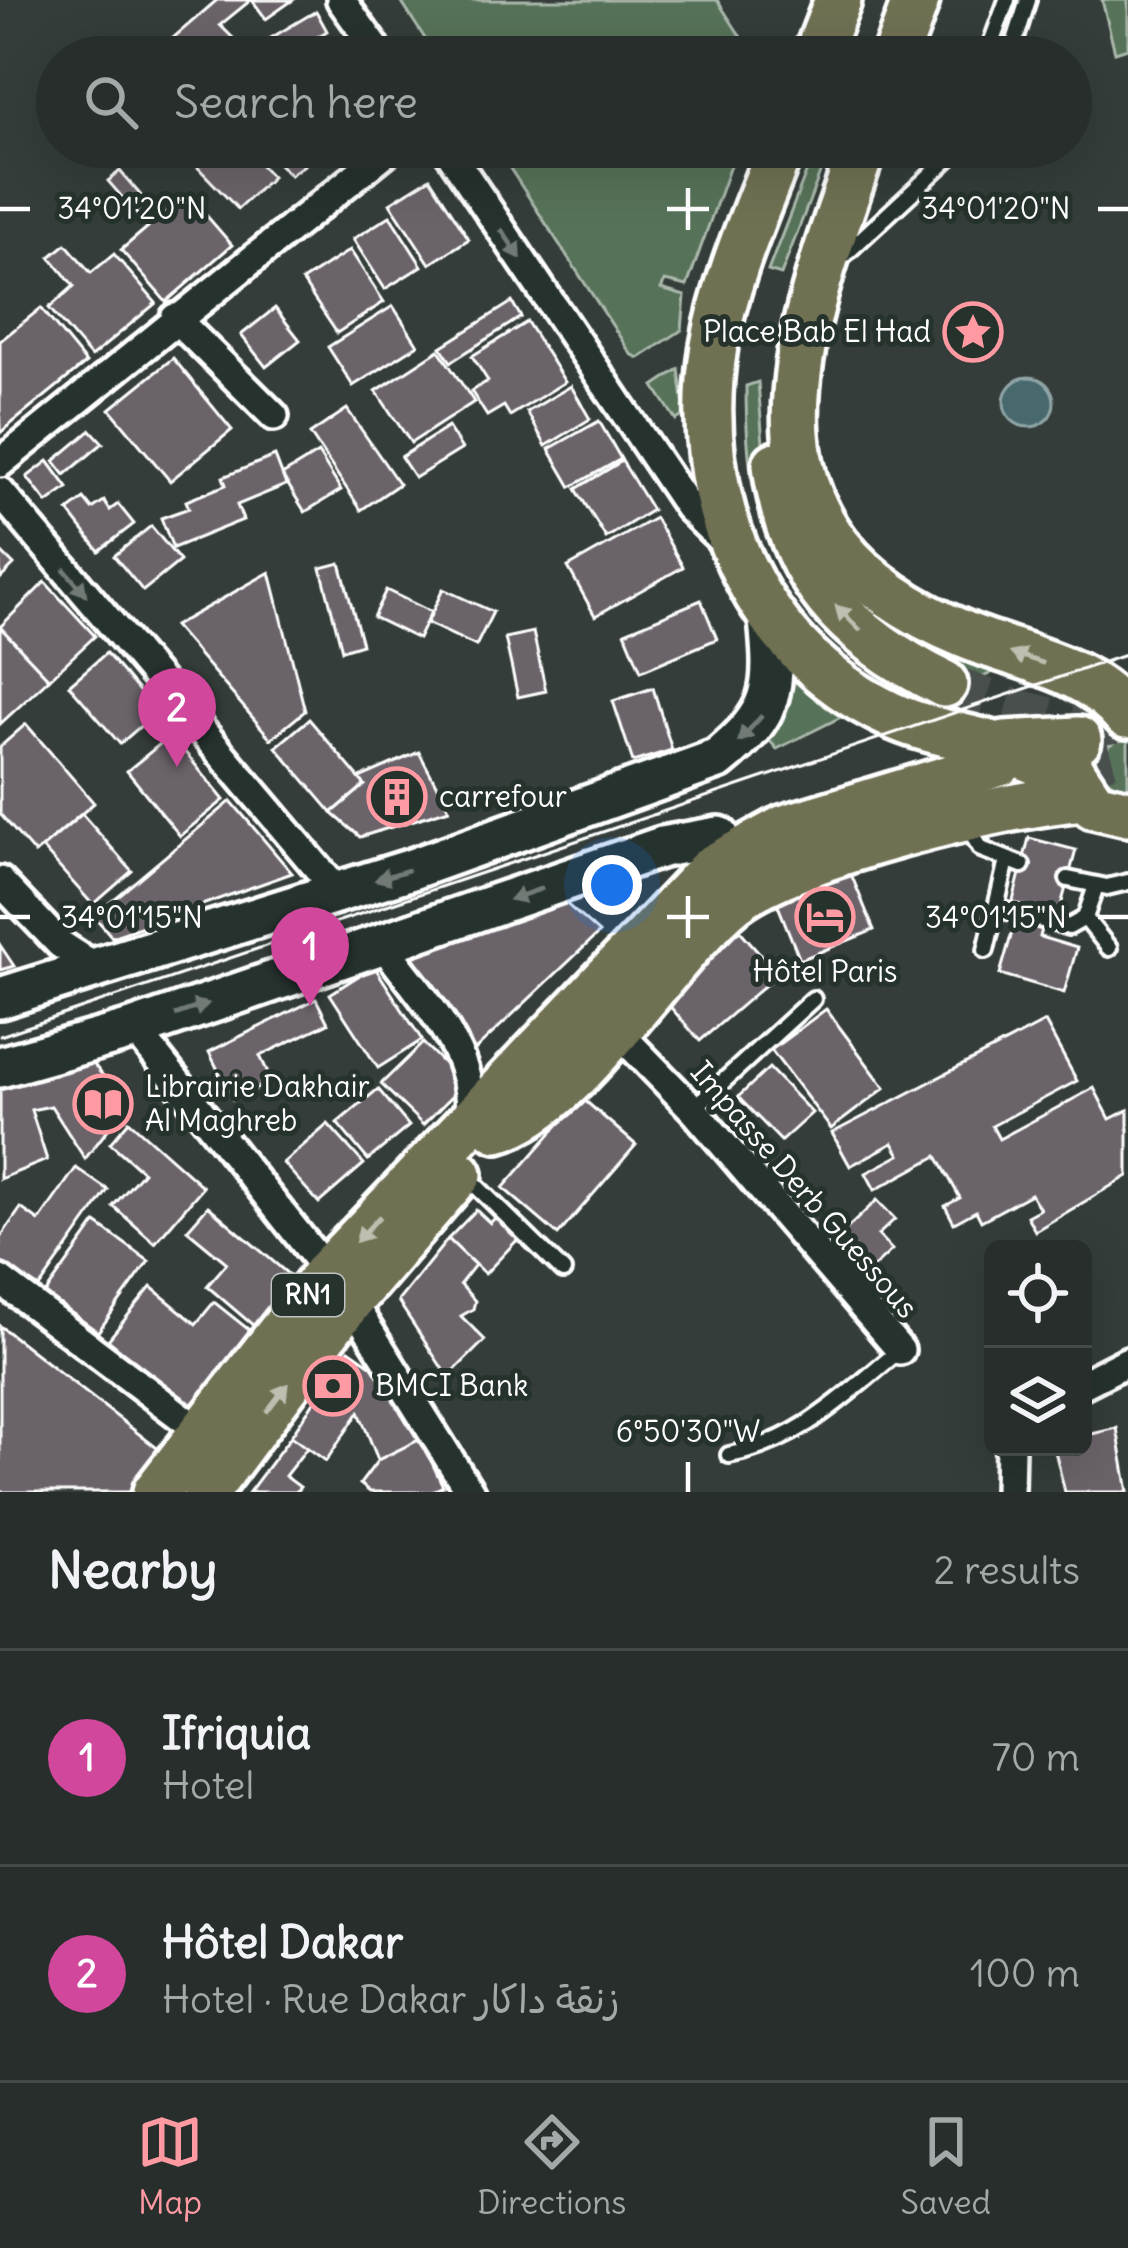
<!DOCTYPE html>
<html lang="en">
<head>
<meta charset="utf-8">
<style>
	:root { --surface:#272e2b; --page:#333a37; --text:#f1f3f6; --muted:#a4a8a9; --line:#434a47; --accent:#ff9aa2 }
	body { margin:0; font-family:Delius,"Playpen Sans Arabic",sans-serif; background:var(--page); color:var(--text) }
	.controls { position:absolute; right:36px; bottom:36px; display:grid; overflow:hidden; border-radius:18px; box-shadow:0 12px 48px #0002 }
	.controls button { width:108px; height:108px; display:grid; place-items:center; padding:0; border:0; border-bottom:3px solid var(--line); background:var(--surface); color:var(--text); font:60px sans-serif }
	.you { position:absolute; left:612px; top:885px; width:42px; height:42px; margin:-30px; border:9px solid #fff; border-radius:50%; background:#1a73e8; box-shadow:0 0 0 18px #1a73e833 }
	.badge { display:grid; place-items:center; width:78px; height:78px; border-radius:50%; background:var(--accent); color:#fff; font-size:39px; font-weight:700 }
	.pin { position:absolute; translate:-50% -99px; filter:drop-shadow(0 3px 6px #0008) }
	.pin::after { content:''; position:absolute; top:63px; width:42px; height:36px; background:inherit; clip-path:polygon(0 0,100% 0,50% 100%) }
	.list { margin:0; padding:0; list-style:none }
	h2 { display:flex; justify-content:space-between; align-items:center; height:156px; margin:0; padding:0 48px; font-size:51px }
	h2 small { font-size:39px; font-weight:400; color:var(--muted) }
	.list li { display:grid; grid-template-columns:78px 1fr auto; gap:36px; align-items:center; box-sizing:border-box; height:216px; padding:0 48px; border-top:3px solid var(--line) }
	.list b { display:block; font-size:45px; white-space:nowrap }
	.list p { margin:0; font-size:39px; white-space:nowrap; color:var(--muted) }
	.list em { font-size:39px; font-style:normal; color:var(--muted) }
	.icon { flex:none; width:66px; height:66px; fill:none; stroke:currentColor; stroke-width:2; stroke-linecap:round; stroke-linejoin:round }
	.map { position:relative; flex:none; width:1128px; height:1492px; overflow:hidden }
	.search { position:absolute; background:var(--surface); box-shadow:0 12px 48px #0002; left:36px; right:36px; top:36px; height:132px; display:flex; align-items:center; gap:30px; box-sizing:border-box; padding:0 42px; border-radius:66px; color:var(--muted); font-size:45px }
	.sheet { height:588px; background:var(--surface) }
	nav { display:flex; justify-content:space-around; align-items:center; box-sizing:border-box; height:168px; border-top:3px solid var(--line); background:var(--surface); font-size:33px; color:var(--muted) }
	nav a { display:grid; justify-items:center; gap:6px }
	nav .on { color:var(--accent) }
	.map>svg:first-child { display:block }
	.green { fill:#567259; stroke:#aab8ac; stroke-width:3 }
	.water { fill:#47696d; stroke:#91a5a7; stroke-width:3 }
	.building { fill:#6b636b; stroke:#fff; stroke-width:3 }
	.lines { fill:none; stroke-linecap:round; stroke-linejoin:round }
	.primary-tunnel { stroke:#48504d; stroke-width:45; stroke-dasharray:45 22; stroke-linecap:butt }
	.lane-casing { stroke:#fff; stroke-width:22 }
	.street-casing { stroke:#fff; stroke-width:36 }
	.secondary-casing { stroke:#fff; stroke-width:48 }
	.primary-casing { stroke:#fff; stroke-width:54 }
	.lane { stroke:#26332d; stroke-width:14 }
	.street { stroke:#26332d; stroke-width:27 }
	.secondary { stroke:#26332d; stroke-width:39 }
	.primary { stroke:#707052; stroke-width:45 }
	.tram { stroke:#fff; stroke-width:3 }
	.oneway { fill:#727a76 }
	.oneway2 { fill:#bfbfb1 }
	.ticks { fill:none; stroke:#fff; stroke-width:4.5 }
	.labels { text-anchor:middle; stroke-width:10; stroke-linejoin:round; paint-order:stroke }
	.shield { fill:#26332d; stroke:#bec2c0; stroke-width:3 }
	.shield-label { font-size:27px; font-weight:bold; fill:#fff }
	.poi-label { font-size:30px; fill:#fff; stroke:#26332d; text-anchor:start }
	.street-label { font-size:30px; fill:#fff; stroke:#26332d }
	.ticks-label { font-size:30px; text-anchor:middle; fill:#fff; stroke:#26332d; stroke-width:10; stroke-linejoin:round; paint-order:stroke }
</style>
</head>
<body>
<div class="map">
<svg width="1128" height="1492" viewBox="0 0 1128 1492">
	<rect width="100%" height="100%" fill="#343d39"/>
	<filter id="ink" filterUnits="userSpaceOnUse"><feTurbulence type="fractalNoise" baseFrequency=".00833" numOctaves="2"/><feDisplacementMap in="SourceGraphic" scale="24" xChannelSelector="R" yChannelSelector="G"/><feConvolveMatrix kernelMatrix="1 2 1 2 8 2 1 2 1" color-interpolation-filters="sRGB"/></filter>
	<g filter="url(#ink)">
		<g class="green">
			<path d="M400,0H717L754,57H437Z"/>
			<path d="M1102,0H1128V48L1115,52Z"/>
			<path d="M496,147H714L731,163L687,286L665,281L661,289L685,296L682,330L639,358L631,354Z"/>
			<path d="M816,147H830L781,275L768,271Z"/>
			<path d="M679,369L685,415L676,420L654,386Z"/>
			<path d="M758,382L766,480L918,688L913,694C779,617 746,538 746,386Z"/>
			<path d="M839,578L863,600L1007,665L969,684C905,654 883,632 839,578Z"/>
			<path d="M788,662L821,698L851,712L777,749L769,740L790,704Z"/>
			<path d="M1128,737V789H1125L1108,780L1102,763L1109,745Z"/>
		</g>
		<circle class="water" cx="1029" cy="402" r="25"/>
		<g class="building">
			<path d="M217,0H251L220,25L236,41L211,57H196L183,44L170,52L166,44Z"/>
			<path d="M252,0H293L266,19Z"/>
			<path d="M316,11L327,31L284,57H239Z"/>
			<path d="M244,147L272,177L238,209L179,148Z"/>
			<path d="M281,147H330L290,175L271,156Z"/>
			<path d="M120,171L160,218L188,194L232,245L166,302L121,250L148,227L108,181Z"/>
			<path d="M430,178L469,239L430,264L390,203Z"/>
			<path d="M390,216L422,266L385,289L353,239Z"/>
			<path d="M66,244L91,273L114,254L156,303L91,357L49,308L74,286L50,257Z"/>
			<path d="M350,250L384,302L337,333L302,281Z"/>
			<path d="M512,302L521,317L451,362L441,347Z"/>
			<path d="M393,306L418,345L353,386L328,347Z"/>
			<path d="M41,308L86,363L0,433V341Z"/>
			<path d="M275,308L300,340L266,367L241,335Z"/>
			<path d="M527,322L565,382L510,416L504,406L487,416L471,391L488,381L472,356Z"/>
			<path d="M439,350L474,402L411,443L376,391Z"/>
			<path d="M173,358L232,430L170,481L110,409Z"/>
			<path d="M571,386L590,419L546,446L527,412Z"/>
			<path d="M347,409L399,484L361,510L310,434Z"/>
			<path d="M599,421L621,459L571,487L549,449Z"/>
			<path d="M448,427L462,449L415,478L401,457Z"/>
			<path d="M91,430L103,443L65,475L54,461Z"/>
			<path d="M318,453L341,490L305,512L282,475Z"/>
			<path d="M275,456L286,485L237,505L243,520L173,548L161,518L189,508L186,501L226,485L223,477Z"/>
			<path d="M48,461L68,488L47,503L27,477Z"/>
			<path d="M622,461L652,510L606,538L576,489Z"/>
			<path d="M84,499L92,509L104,501L110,510L118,504L134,524L99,551L68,511Z"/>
			<path d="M655,518L683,567L595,616L568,567Z"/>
			<path d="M151,526L180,561L143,591L114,556Z"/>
			<path d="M0,551L14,565L0,579Z"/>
			<path d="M340,563L362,644L342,650L321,568Z"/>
			<path d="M270,572L305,711L271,739L174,626Z"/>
			<path d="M45,582L95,636L49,679L0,627Z"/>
			<path d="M443,589L493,612L476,646L427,623Z"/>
			<path d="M386,590L431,612L418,639L373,617Z"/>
			<path d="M701,600L717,639L641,671L625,632Z"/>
			<path d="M0,627L49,679L0,724Z"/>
			<path d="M533,632L546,691L518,697L505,638Z"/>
			<path d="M106,653L157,712L120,744L69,685Z"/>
			<path d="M653,688L672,750L633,762L613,701Z"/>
			<path d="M309,719L365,785L332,813L276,747Z"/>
			<path d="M26,724L94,803L35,854L0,814V747Z"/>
			<path d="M171,735L224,800L180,836L127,771Z"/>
			<path d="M419,752L449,809L360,837L332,813L365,785L359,778Z"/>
			<path d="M231,801L292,873L112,937L94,916Z"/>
			<path d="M82,814L132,871L93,905L42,848Z"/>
			<path d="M1029,838L1076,850L1058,917L1012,905Z"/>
			<path d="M851,874L874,930L800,960L777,903Z"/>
			<path d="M561,899L599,933L475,1050L409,954Z"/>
			<path d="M1015,922L1042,929L1040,937L1077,948L1064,993L1000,974Z"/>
			<path d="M736,926L778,974L700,1041L659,994Z"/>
			<path d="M0,945L14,966L0,970Z"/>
			<path d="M374,966L422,1040L378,1068L330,994Z"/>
			<path d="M316,999L328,1023L260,1056L272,1081L233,1100L209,1052Z"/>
			<path d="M826,1009L885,1088L831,1129L771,1050Z"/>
			<path d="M1045,1022L1077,1081L992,1126L999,1139L1094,1088L1110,1119L1128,1110V1176L1035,1231L1027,1216L1040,1209L1031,1194L981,1221L976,1211L954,1223L945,1206L960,1198L937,1156L875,1190L866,1173L900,1155L893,1143L850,1166L832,1133Z"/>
			<path d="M423,1043L464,1084L423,1125L381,1084Z"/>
			<path d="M86,1055L127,1105L85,1159L51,1106L31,1110L47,1160L0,1179V1087Z"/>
			<path d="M769,1068L812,1113L781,1141L738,1097Z"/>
			<path d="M378,1089L409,1126L368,1160L337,1123Z"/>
			<path d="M582,1098L636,1145L558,1235L503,1188Z"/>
			<path d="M129,1121L203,1187L155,1243L113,1206L143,1172L110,1143Z"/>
			<path d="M328,1124L364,1164L319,1203L283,1163Z"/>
			<path d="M76,1168L108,1190L39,1288L0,1262V1238L21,1208L39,1221Z"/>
			<path d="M877,1200L895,1219L878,1235L892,1250L865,1275L833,1242Z"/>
			<path d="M208,1206L302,1286L262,1333L207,1286L227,1263L187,1230Z"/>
			<path d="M476,1210L490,1223L496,1217L519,1238L485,1274L448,1239Z"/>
			<path d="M96,1223L149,1261L98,1332L45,1294Z"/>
			<path d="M448,1239L475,1265L460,1284L475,1301L473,1309L461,1316L485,1340L448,1377L398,1301Z"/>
			<path d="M151,1287L196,1324L214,1302L253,1333L193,1408L108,1340Z"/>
			<path d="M0,1326L161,1451L129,1492H0Z"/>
			<path d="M349,1350L385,1375L421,1439L378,1460L359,1412L326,1461L291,1436Z"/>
			<path d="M1117,1428L1128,1492H1065L1054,1447H1083V1436Z"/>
			<path d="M291,1436L307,1448L285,1476L300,1487L296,1492H249Z"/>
			<path d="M421,1439L443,1486L431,1492H370L360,1484L378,1460Z"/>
		</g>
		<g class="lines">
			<g class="primary-tunnel">
				<path d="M944,684C1007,711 1058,731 1128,719"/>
				<path d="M1003,785L1128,749"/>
			</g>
			<defs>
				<g id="lane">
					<path d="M986,57L1007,0"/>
					<path d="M1010,57L1028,0"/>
					<path d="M842,257L961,147"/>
					<path d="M967,826L981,849L1022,865"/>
					<path d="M1068,879L1107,887L1128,882"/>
					<path d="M996,908L1069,927L1085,918L1096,886"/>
					<path d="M1085,918L1109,948"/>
					<path d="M986,950L1007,860"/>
					<path d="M693,1109L813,999"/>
					<path d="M465,1175L563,1271"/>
					<path d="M729,1455C800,1442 846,1394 900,1350"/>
				</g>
				<g id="street">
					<path d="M341,0L382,57"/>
					<path d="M446,147L688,507L730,548"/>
					<path d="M175,318L274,416"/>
					<path d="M0,463L392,147"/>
					<path d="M0,492L338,892"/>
					<path d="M0,881L60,944L94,966"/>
					<path d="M381,942C420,997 477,1050 469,1121"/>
					<path d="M135,1029L350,1300L470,1492"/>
					<path d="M616,1030L693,1109L900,1350"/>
					<path d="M0,1280L200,1431"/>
					<path d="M1083,1384L1128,1361"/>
					<path d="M1009,1492L1010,1447"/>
				</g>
				<g id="secondary">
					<path d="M0,998L409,870L718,759C775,712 776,690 769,619"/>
					<path d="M0,1067L135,1029L662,847L719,837"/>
				</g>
				<g id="primary">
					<path d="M816,57L838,0"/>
					<path d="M895,57L916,0"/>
					<path d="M781,147C756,212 726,277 714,346C690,495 749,648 889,714C922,730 959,735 994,745C1023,753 1050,768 1076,783"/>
					<path d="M863,147C793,344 719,532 965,635C1022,659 1085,665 1126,715"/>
					<path d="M776,465C790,576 845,635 944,684"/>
					<path d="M1005,744L1078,740"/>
					<path d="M1073,773L1094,805L1128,813"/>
					<path d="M497,1129C575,1109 667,955 734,901C794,854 1007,803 1085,797"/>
					<path d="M156,1492L328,1271L712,868L785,828L1000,763"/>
					<path d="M206,1492L350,1300L459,1174"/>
				</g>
			</defs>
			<use href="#lane" class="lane-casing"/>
			<use href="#street" class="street-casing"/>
			<use href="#secondary" class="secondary-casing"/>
			<use href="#primary" class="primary-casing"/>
			<use href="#lane" class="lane"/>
			<use href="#street" class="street"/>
			<use href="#secondary" class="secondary"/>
			<use href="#primary" class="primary"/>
			<path class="tram" d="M0,1036L1128,654"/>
		</g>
		<defs><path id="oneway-solid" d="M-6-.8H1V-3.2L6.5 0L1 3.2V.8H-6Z" transform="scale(3)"/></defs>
		<g class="oneway">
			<use href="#oneway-solid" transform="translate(511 244) rotate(56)"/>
			<use href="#oneway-solid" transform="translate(75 582) rotate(50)"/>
			<use href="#oneway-solid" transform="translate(750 729) rotate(132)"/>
			<use href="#oneway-solid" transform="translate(392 875) rotate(163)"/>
			<use href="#oneway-solid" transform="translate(526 894) rotate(161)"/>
			<use href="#oneway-solid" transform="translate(192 1009) rotate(-19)"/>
		</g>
		<g class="oneway2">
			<use href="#oneway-solid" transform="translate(848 618) rotate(-135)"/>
			<use href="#oneway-solid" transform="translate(1027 658) rotate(-162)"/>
			<use href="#oneway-solid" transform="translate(368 1229) rotate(133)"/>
			<use href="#oneway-solid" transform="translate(277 1398) rotate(-53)"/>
		</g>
	</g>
	<path class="ticks" d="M688,188V230M0,209H30M667,209H709M1098,209H1128M688,896V938M0,917H30M667,917H709M1098,917H1128M688,1462V1492"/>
	<defs>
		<symbol id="sight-ring" viewBox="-11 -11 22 22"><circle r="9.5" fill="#26332d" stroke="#ff9aa2" stroke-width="1.5"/><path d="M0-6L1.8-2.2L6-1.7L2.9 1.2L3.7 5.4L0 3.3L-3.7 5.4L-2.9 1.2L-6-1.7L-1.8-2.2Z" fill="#ff9aa2"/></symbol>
		<symbol id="building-ring" viewBox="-11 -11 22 22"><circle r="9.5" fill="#26332d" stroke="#ff9aa2" stroke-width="1.5"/><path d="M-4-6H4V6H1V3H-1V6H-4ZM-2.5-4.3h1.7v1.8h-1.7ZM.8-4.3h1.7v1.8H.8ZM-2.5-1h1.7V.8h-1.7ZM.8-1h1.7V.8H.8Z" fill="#ff9aa2"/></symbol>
		<symbol id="hotel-ring" viewBox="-11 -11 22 22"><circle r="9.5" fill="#26332d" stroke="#ff9aa2" stroke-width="1.5"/><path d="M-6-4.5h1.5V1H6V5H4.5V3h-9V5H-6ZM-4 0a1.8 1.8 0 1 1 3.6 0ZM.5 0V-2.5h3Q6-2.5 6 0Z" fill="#ff9aa2"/></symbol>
		<symbol id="library-ring" viewBox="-11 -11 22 22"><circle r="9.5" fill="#26332d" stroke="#ff9aa2" stroke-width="1.5"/><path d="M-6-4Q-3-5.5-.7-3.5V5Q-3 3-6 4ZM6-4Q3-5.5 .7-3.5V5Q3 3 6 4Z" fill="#ff9aa2"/></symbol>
		<symbol id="bank-ring" viewBox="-11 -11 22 22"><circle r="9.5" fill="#26332d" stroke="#ff9aa2" stroke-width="1.5"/><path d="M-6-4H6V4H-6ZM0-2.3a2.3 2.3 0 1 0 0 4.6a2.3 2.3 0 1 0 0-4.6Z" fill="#ff9aa2"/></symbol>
	</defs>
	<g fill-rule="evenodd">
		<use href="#sight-ring" x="940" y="299" width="66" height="66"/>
		<use href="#building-ring" x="364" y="764" width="66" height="66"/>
		<use href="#hotel-ring" x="792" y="884" width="66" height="66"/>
		<use href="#library-ring" x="70" y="1071" width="66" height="66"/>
		<use href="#bank-ring" x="300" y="1353" width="66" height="66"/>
	</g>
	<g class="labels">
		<rect class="shield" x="272" y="1274" width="72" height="42" rx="9"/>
		<g class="shield-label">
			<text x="308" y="1304">RN1</text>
		</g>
		<g class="poi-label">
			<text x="931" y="342" text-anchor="end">Place Bab El Had</text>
			<text x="439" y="807">carrefour</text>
			<text x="825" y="982" text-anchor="middle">Hôtel Paris</text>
			<text x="145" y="1097">Librairie Dakhair<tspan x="145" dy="34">Al Maghreb</tspan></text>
			<text x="375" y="1396">BMCI Bank</text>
		</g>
		<g class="street-label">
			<text transform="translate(804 1190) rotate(49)" y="10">Impasse Derb Guessous</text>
		</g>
	</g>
	<g class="ticks-label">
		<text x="132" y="219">34°01'20"N</text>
		<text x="996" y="219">34°01'20"N</text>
		<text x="132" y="928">34°01'15"N</text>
		<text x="996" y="928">34°01'15"N</text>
		<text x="688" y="1442">6°50'30"W</text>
	</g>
</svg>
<div class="controls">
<button><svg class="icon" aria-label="locate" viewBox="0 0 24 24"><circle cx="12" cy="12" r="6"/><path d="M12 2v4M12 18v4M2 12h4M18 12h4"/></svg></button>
<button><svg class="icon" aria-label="layers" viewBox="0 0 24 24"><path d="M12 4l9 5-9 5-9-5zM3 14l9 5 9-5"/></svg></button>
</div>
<div class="you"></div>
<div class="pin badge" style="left:310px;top:1006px;background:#d1479c">1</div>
<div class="pin badge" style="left:177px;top:767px;background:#d1479c">2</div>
<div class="search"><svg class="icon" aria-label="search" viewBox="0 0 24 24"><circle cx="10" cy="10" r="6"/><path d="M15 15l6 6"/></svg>Search here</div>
</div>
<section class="sheet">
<h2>Nearby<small>2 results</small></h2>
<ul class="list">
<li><span class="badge" style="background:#d1479c">1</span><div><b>Ifriquia</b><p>Hotel</p></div><em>70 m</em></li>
<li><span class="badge" style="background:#d1479c">2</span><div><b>Hôtel Dakar</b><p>Hotel · Rue Dakar زنقة داكار</p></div><em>100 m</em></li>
</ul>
</section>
<nav>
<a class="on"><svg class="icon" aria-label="map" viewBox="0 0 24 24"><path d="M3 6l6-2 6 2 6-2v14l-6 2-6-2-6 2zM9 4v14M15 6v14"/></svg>Map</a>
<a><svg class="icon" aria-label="directions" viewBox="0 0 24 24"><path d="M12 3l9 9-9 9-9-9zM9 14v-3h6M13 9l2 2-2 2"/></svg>Directions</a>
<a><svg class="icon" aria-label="saved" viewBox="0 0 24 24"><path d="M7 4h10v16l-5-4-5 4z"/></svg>Saved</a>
</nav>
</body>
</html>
